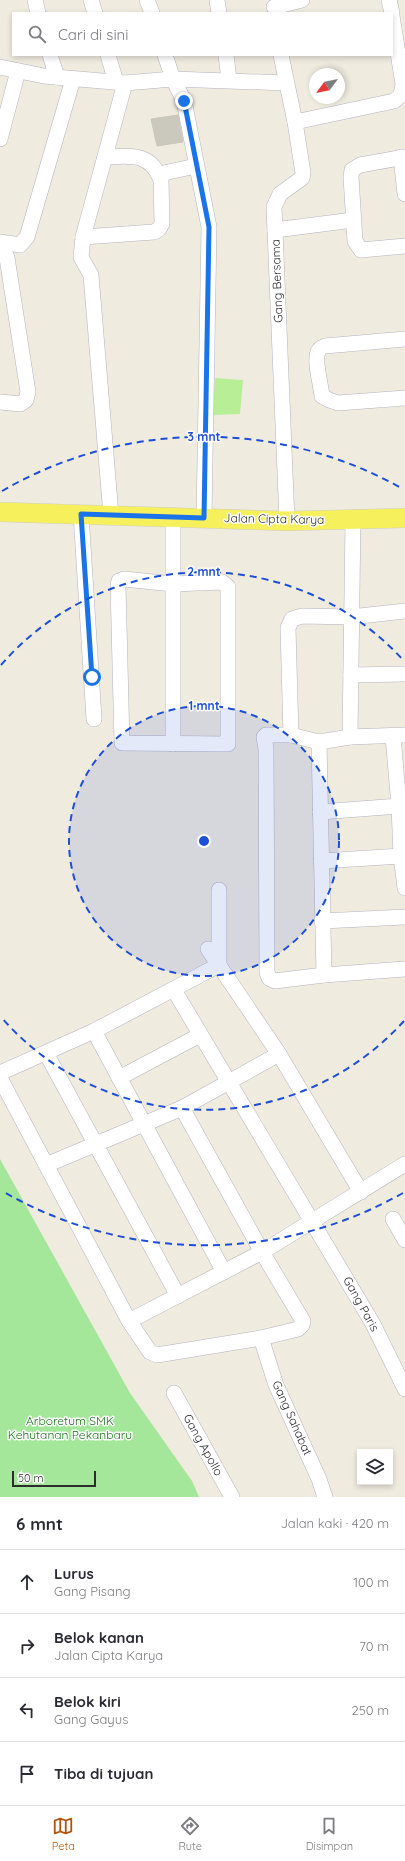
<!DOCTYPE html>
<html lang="id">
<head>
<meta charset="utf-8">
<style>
	:root { --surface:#fff; --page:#f2f2f3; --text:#2b2b33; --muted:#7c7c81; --line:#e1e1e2; --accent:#b45309 }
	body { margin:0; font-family:Quicksand,sans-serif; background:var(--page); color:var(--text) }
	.controls { position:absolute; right:12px; bottom:12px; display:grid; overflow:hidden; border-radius:0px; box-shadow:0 2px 6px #0003 }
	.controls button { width:36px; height:36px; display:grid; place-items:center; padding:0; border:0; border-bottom:1px solid var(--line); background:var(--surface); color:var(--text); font:20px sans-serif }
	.compass { position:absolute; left:309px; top:68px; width:36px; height:36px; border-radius:50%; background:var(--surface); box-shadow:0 2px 6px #0003; rotate:238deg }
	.scale { position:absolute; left:12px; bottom:10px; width:84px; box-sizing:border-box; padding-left:4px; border:2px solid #2d2d2d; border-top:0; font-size:11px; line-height:14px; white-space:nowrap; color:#2d2d2d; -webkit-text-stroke:3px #fff; paint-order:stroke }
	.stop { position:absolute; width:12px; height:12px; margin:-9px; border:3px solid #1a73e8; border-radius:50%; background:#fff }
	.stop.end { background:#1a73e8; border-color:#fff; box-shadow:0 1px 4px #0008 }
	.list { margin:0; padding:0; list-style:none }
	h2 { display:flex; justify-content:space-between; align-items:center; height:52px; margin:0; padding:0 16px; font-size:17px }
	h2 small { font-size:13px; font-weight:400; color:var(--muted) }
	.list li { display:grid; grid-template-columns:26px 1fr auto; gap:12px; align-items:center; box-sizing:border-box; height:64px; padding:0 16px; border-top:1px solid var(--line) }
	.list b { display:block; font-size:15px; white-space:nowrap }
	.list p { margin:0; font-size:13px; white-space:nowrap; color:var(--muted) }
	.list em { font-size:13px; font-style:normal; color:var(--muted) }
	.icon { flex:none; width:22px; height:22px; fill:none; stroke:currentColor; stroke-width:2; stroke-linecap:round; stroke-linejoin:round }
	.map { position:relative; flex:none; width:405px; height:1497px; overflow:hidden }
	.search { position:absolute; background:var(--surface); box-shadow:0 2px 6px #0003; left:12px; right:12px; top:12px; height:44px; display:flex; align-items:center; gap:10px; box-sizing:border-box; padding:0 14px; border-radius:0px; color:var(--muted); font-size:15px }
	.sheet { height:308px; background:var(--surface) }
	nav { display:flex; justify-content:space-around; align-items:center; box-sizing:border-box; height:56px; border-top:1px solid var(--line); background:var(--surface); font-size:11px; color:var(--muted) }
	nav a { display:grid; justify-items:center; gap:2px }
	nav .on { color:var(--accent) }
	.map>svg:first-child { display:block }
	.green { fill:#a5e79a }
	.pitch { fill:#b8ee96 }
	.building { fill:#cbc9bd; stroke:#cbc8b8 }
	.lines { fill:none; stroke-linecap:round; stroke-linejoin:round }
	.minor-casing { stroke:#b3b3c1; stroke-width:16 }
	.major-casing { stroke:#cdcdcd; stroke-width:20 }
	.minor { stroke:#fff; stroke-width:15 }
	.major { stroke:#f7f05d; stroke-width:19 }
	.route { stroke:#1a73e8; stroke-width:5 }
	.ring { fill:none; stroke:#1d4ed8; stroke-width:2; stroke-dasharray:7 5 }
	.labels { text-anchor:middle; stroke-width:3; stroke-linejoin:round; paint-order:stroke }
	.street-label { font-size:12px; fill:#2d2d2d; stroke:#fff }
	.park-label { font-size:12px; fill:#196f18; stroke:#fff }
	.centre { fill:#1d4ed8; stroke:#fff; stroke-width:2 }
	.ring-label { font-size:12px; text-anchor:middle; font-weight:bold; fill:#1d4ed8; stroke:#fff; stroke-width:3; stroke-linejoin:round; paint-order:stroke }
</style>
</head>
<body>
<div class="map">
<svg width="405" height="1497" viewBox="0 0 405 1497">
	<rect width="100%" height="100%" fill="#efebdf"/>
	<path class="green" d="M0,1159L130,1393L192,1481L199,1497H0Z"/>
	<path class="pitch" d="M215,378L243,380L240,414L213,415Z"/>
	<path class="building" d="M178,115L183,142L157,146L151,119Z"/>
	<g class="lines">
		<defs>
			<g id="minor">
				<path d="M35,0L38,13"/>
				<path d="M91,0L95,13"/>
				<path d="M147,0L152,13"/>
				<path d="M217,0L219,13"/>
				<path d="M389,0L392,13"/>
				<path d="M274,7L302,0"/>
				<path d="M50,55L57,77"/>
				<path d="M108,55L116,82"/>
				<path d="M165,55L173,79L184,101L209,227L204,518"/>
				<path d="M226,55L229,80"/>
				<path d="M281,55L295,122L303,173L302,178L280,194L274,207L287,521"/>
				<path d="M0,67L44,76L125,83L173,79L286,83"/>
				<path d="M295,122L394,101L401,95L403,84L392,16"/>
				<path d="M0,139L18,71"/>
				<path d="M401,157L405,194"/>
				<path d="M405,157L360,165L352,170L351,177L355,241L361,250L405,246"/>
				<path d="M159,174L196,166"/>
				<path d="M275,230L353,220"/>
				<path d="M83,237L154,232L159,229L162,224L161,180C150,152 131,156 106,157"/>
				<path d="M0,242L20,245L27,237L73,79"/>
				<path d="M0,250L5,253L7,258L28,392L26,400L20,404L0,402"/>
				<path d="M405,339L325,346C322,347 319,348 318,352C314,361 321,385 322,396L329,400L338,403L405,398"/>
				<path d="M81,514L94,719"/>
				<path d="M111,515L91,275L81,257L83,237L125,83"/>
				<path d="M173,517V744"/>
				<path d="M124,579L173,584L222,582L228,587V744L122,743L118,585L119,581Z"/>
				<path d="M405,611L351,617L302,616L292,619L288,628L291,735L319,742L350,737L405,735"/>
				<path d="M351,675L405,674"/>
				<path d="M291,735H266L264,737L266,749L267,972L269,978L275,981L324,975"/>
				<path d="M350,737L353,520"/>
				<path d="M319,742L324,975L405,969"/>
				<path d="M399,806L401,856L405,888"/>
				<path d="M320,812L399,806L393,736"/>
				<path d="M321,861L401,856"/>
				<path d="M322,921L405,917"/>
				<path d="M208,949L279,1054L361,1192"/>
				<path d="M174,990L373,1324L405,1389"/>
				<path d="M94,1031L224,1272"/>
				<path d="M46,1053L178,1296"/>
				<path d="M0,1073L94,1031L219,965V890"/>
				<path d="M0,1078L129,1321L150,1352L157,1355L261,1338L298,1329L302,1325L303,1321L262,1252L182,1108"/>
				<path d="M119,1078L200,1035"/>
				<path d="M46,1165L182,1108L279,1054"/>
				<path d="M393,1219L405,1240"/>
				<path d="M129,1321L262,1252L405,1164"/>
				<path d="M261,1338L276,1385L319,1479L325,1497"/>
				<path d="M174,1393L232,1497"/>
			</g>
			<path id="major" d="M0,512L287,521L405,518"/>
		</defs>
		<use href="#minor" class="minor-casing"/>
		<use href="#major" class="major-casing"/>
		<use href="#minor" class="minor"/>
		<use href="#major" class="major"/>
	</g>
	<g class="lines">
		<path class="route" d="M92,677L81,514L204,518L209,227L184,101"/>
	</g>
	<circle cx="204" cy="841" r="135" fill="#1d4ed8" fill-opacity=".12"/>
	<g class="ring">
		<circle cx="204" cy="841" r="135"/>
		<path d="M404 1021A269 269 0 0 1 1 1017M1 665A269 269 0 0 1 404 661"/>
		<path d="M403 1193A404 404 0 0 1 2 1191M2 491A404 404 0 0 1 403 489"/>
	</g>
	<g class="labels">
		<g class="street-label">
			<text transform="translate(277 281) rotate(-92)" y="4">Gang Bersama</text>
			<text transform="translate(274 519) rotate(1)" y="4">Jalan Cipta Karya</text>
			<text transform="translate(361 1304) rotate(61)" y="4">Gang Paris</text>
			<text transform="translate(292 1418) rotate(66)" y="4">Gang Sahabat</text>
			<text transform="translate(203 1445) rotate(61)" y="4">Gang Apollo</text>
		</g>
		<g class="park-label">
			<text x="70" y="1425">Arboretum SMK<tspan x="70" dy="14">Kehutanan Pekanbaru</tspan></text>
		</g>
	</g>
	<circle cx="204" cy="841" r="6" class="centre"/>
	<g class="ring-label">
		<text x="204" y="441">3 mnt</text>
		<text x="204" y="576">2 mnt</text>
		<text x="204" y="710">1 mnt</text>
	</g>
</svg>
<div class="controls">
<button><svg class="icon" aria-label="layers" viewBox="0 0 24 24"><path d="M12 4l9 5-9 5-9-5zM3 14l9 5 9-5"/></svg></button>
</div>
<svg class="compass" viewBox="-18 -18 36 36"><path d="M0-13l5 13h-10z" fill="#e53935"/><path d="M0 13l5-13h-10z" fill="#7c7c81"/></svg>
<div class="scale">50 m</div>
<div class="stop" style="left:92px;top:677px"></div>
<div class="stop end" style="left:184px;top:101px"></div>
<div class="search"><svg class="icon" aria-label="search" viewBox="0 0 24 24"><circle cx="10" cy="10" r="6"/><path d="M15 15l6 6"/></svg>Cari di sini</div>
</div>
<section class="sheet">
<h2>6 mnt<small>Jalan kaki · 420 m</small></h2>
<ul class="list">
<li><svg class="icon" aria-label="ahead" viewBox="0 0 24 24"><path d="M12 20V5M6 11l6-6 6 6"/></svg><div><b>Lurus</b><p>Gang Pisang</p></div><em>100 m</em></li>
<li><svg class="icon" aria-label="right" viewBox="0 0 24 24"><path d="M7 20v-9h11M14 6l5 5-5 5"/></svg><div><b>Belok kanan</b><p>Jalan Cipta Karya</p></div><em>70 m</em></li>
<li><svg class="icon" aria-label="left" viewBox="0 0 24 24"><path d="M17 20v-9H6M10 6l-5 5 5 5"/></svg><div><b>Belok kiri</b><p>Gang Gayus</p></div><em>250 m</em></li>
<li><svg class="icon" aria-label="arrive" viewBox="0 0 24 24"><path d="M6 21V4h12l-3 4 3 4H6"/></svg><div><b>Tiba di tujuan</b></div></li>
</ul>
</section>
<nav>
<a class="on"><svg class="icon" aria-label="map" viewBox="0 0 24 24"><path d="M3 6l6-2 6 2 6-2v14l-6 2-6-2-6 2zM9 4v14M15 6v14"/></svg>Peta</a>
<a><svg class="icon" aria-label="directions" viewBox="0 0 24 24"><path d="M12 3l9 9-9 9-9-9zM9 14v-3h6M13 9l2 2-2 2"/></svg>Rute</a>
<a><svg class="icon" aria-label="saved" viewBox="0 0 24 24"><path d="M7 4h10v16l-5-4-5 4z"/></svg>Disimpan</a>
</nav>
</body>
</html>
